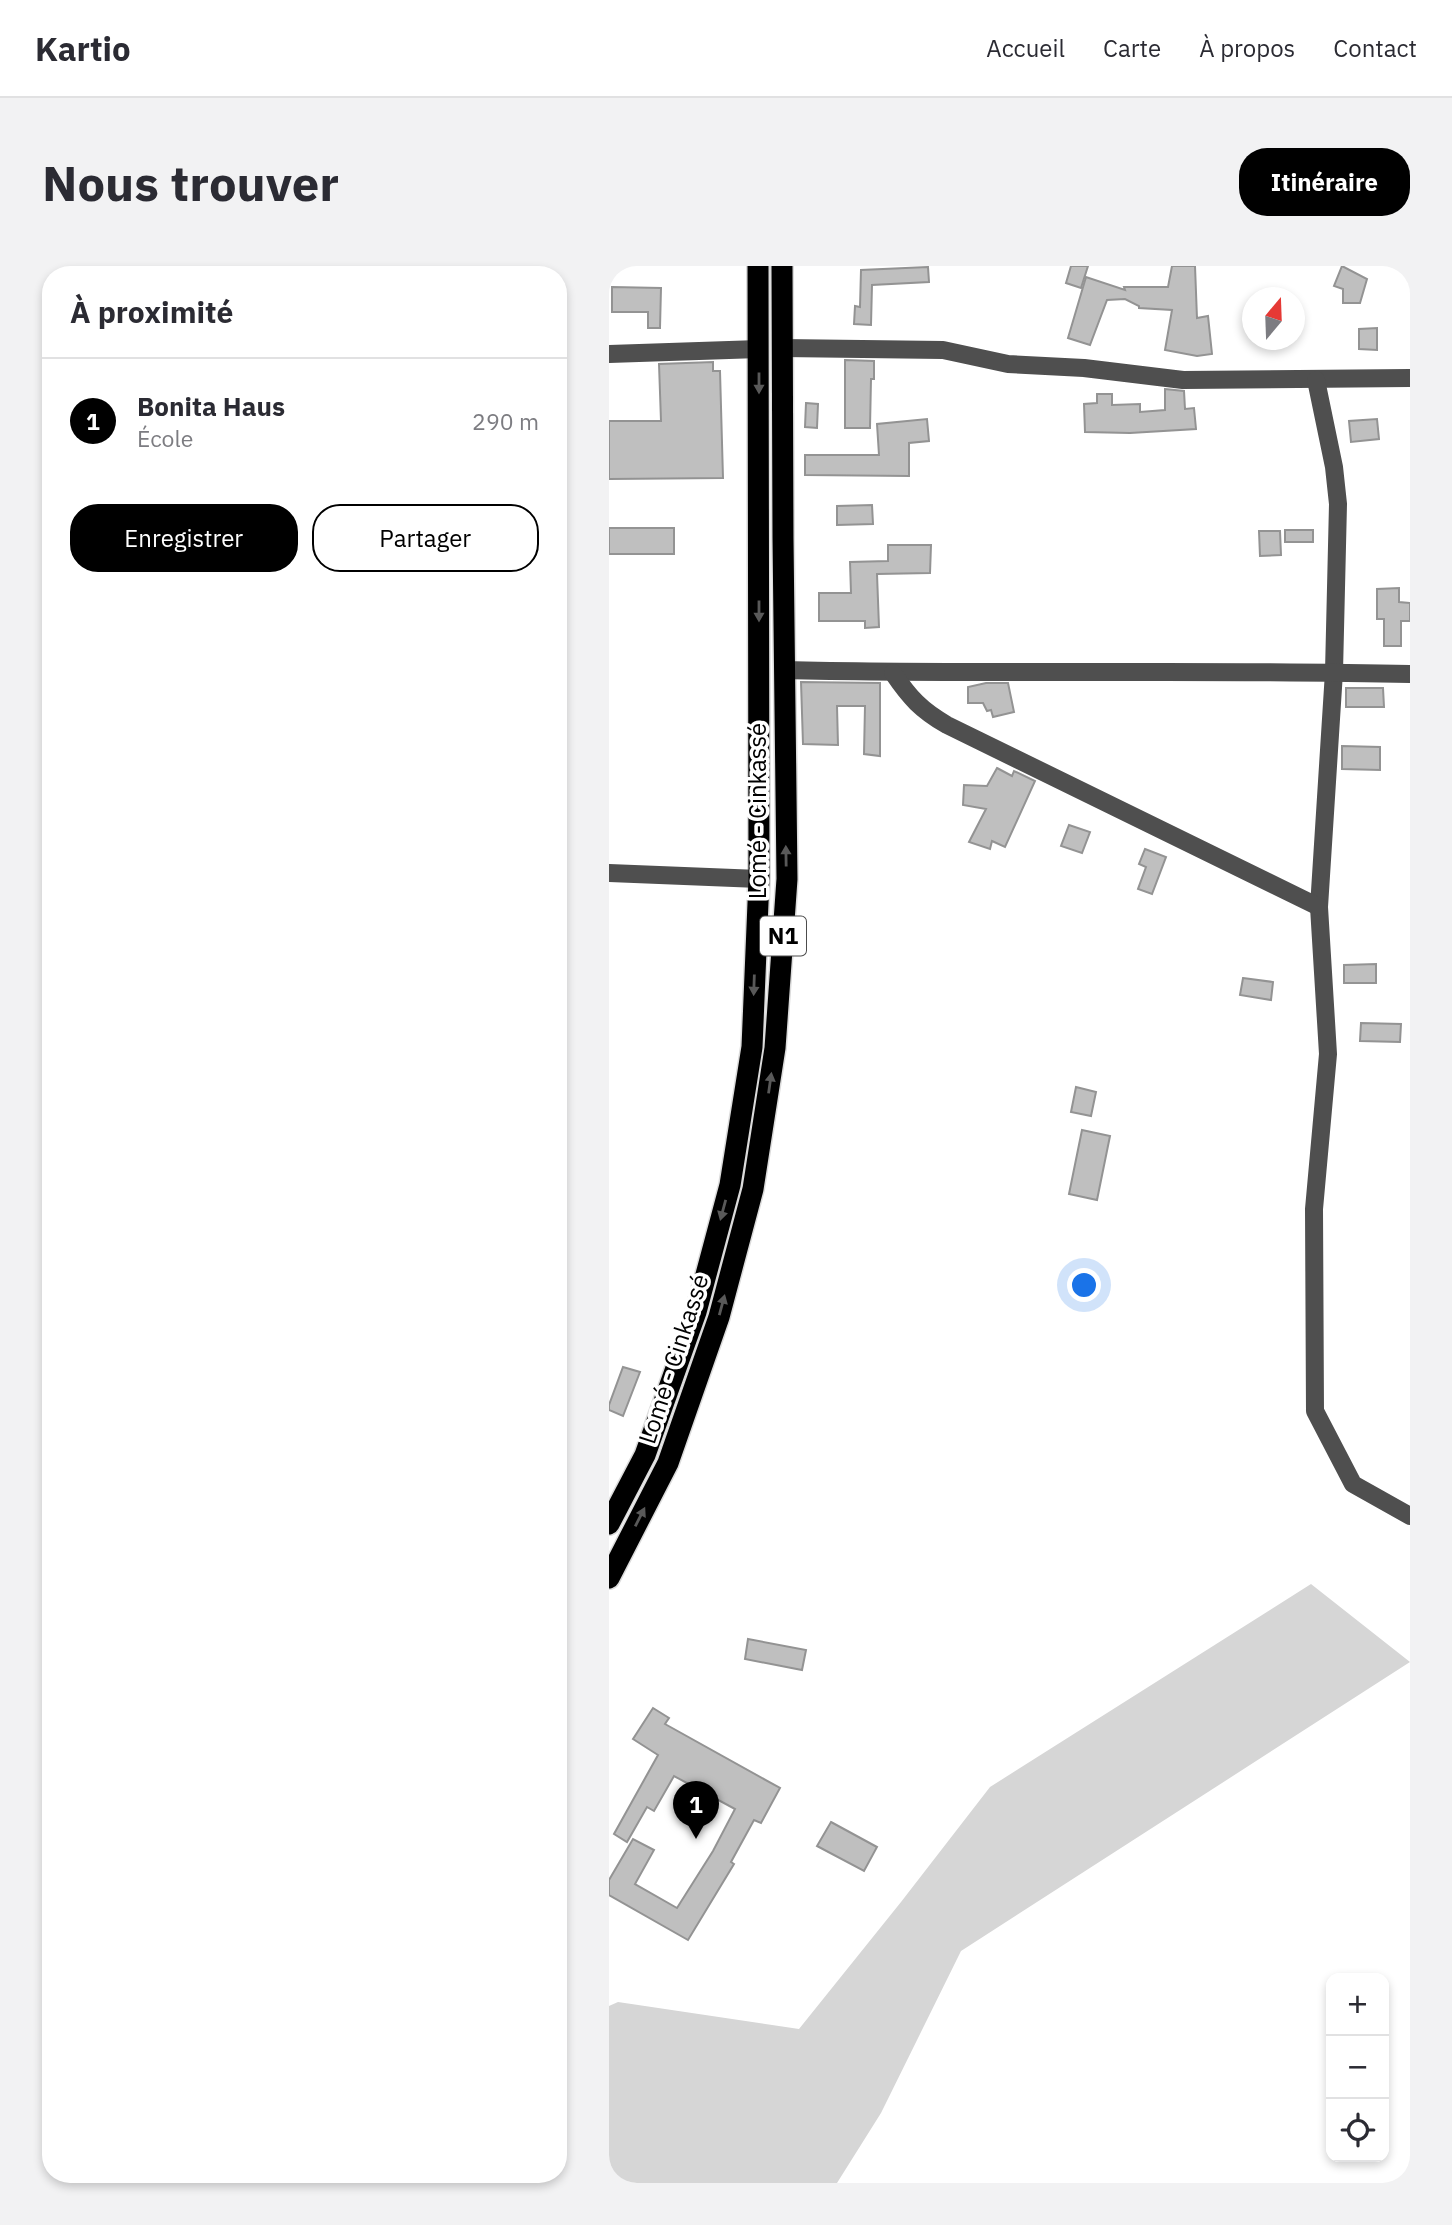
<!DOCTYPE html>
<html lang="fr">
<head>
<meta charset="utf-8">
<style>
	:root { --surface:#fff; --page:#f2f2f3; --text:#2b2b33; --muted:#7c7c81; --line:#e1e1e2; --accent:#000 }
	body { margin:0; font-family:"IBM Plex Sans",sans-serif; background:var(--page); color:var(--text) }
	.controls { position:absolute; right:21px; bottom:21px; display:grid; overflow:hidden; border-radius:14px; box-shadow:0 4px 10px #0003 }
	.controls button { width:63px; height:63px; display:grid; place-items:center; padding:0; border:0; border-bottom:2px solid var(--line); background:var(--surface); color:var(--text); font:35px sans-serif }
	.compass { position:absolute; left:633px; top:21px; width:63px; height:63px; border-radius:50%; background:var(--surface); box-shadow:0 4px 10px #0003; rotate:19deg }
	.you { position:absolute; left:476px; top:1020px; width:24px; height:24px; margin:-18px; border:5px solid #fff; border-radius:50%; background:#1a73e8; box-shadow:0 0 0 10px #1a73e833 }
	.badge { display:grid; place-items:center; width:46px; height:46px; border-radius:50%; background:var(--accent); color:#fff; font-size:23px; font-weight:700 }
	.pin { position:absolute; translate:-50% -58px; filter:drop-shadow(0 2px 4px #0008) }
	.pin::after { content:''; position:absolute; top:37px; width:24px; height:21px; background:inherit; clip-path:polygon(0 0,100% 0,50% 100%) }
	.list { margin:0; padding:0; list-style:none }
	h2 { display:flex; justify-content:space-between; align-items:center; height:91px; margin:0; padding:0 28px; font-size:30px }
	h2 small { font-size:23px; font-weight:400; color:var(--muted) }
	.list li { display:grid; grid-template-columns:46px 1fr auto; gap:21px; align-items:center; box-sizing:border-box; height:126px; padding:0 28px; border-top:2px solid var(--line) }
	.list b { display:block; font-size:26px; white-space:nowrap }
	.list p { margin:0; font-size:23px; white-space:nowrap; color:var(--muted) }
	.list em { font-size:23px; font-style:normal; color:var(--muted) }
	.actions { display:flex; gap:14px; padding:21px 28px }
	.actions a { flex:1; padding:16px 0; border:2px solid var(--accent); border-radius:28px; text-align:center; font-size:24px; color:var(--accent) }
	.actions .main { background:var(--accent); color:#fff }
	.icon { flex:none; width:38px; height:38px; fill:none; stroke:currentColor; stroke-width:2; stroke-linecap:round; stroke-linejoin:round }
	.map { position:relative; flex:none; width:801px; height:1917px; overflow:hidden; border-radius:28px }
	header { display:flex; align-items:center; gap:42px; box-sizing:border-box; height:98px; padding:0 35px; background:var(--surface); border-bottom:2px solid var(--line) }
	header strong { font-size:33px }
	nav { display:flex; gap:38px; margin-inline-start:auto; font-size:24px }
	.intro { display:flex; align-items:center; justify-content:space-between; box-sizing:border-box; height:168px; padding:0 42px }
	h1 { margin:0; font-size:49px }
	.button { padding:18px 32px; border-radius:28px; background:var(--accent); color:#fff; font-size:24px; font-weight:700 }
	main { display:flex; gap:42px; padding:0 42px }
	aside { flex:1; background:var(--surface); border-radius:28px; box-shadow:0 4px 10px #0003 }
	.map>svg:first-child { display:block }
	.green { fill:#d6d6d6 }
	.building { fill:#bfbfbf; stroke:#939393; stroke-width:2 }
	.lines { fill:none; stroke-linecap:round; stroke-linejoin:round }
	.highway-casing { stroke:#dbdbdb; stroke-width:24 }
	.minor { stroke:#4f4f4f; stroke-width:18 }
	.highway { stroke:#000; stroke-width:21 }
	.oneway { fill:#595959 }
	.labels { text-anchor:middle; stroke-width:7; stroke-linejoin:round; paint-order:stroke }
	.shield { fill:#fff; stroke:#4c4c4c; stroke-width:2 }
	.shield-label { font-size:23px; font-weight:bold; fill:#000 }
	.street-label { font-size:24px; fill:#000; stroke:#fff }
</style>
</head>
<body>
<header>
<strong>Kartio</strong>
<nav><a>Accueil</a><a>Carte</a><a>À propos</a><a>Contact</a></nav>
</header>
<div class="intro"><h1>Nous trouver</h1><a class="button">Itinéraire</a></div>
<main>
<aside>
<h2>À proximité<small></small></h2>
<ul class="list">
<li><span class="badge">1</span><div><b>Bonita Haus</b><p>École</p></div><em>290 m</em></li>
</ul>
<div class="actions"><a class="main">Enregistrer</a><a>Partager</a></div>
</aside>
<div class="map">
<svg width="801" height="1917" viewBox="0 0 801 1917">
	<rect width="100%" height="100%" fill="#fff"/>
	<path class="green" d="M702,1318L801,1396L352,1685L272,1847L228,1917H0V1740L9,1736L190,1763L292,1636L381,1521Z"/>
	<g class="building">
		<path d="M462,0H479L472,22L457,17Z"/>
		<path d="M563,0H586L588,52L599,50L603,88L588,90L556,84L563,44L530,42V40L516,33L498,34L481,79L459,72L477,11L516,24L515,21H559Z"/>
		<path d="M733,0L758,13L751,37H734V23L725,20Z"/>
		<path d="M319,1L320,16L263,19L262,59L245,58L246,40L251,41L252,4Z"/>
		<path d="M3,21L52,22L51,62H39V46H3Z"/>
		<path d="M768,62V84L750,83V63Z"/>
		<path d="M236,94L265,95V113H262L261,162H236Z"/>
		<path d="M104,96V105H111L114,212L0,213V155H52L50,98Z"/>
		<path d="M556,123L575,125L576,143L585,142L587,163L521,167L476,166L475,138L488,137V128H503V139L531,138V146L556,144Z"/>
		<path d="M197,137L209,138L208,162L196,161Z"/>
		<path d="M318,153L320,175L300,177V210L196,209V189H270L268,158Z"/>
		<path d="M768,153L770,173L742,176L740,155Z"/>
		<path d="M263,239L264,258L228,259V240Z"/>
		<rect x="0" y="262" width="65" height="26"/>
		<rect x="676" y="264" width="28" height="12"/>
		<path d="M650,265H671L672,289L651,290Z"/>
		<path d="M279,279H322L321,307L268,308L270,361L256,362V355H210V327H242L241,296L279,295Z"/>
		<path d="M790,322V336L801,337V355H792V380H775V353H768V323Z"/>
		<path d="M192,416L271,417V490L255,488L256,440H228L229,479L194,478Z"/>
		<path d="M377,417H399L405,446L384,451L382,444L378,445L374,437H359V421Z"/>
		<path d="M737,422H774L775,441H737Z"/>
		<path d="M733,480L771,481V504L733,503Z"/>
		<path d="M388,502L403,510L405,505L426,515L396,581L383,575L381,583L360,576L377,543L354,539L355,519L378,520Z"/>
		<path d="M460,559L481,566L473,587L452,580Z"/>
		<path d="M536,583L557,591L543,628L529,623L537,601L530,598Z"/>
		<path d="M767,698V717H735V699Z"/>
		<path d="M634,712L664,716L662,734L631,729Z"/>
		<path d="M752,757L792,758L791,776L751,775Z"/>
		<path d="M467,821L487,826L482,850L462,846Z"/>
		<path d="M473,864L501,870L488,934L460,928Z"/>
		<path d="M14,1101L31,1106L14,1150L0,1144V1139Z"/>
		<path d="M139,1373L197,1384L193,1404L136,1393Z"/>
		<path d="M44,1442L60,1452L56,1458L171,1522L152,1557L145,1554L122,1596L125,1598L79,1674L0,1629V1614L24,1573L45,1584L26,1618L68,1642L104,1585L126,1543L65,1510L45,1545L38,1541L18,1576L5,1568L49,1489L24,1473Z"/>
		<path d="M222,1556L268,1581L255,1605L208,1580Z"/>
	</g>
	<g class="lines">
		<defs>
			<g id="highway">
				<path d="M0,1258L36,1189L87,1046L121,919L143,781L150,613L149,0"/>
				<path d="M0,1312L59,1197L110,1051L144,923L166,782L178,613L174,272L173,0"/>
			</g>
		</defs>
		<use href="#highway" class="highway-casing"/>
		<g class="minor">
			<path d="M173,82L334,84L399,98L475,102L574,114L801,112"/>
			<path d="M0,88L150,83"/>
			<path d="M707,114L725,201L729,238L725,406L710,641L719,788L705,943L706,1145L744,1218L801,1250"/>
			<path d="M175,404C384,409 592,403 801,408"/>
			<path d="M284,407C301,432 312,444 338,459L710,641"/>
			<path d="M0,607L150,613"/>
		</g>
		<use href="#highway" class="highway"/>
	</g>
	<defs><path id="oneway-solid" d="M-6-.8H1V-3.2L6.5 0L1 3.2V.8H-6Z" transform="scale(1.75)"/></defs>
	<g class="oneway">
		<use href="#oneway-solid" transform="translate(150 117) rotate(90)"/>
		<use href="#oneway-solid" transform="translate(150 345) rotate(90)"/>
		<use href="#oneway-solid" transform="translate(177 590) rotate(-91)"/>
		<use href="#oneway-solid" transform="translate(145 719) rotate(92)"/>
		<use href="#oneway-solid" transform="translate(161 817) rotate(-82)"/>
		<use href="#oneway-solid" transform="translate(114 944) rotate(105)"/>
		<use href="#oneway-solid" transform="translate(113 1039) rotate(-75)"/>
		<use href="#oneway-solid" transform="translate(31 1251) rotate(-63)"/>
	</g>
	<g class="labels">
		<rect class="shield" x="151" y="650.5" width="46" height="39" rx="5"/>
		<g class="shield-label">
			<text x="174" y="678">N1</text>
		</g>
		<g class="street-label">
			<text transform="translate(149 545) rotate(-90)" y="8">Lomé - Cinkassé</text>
			<text transform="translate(65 1093) rotate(-72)" y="8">Lomé - Cinkassé</text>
		</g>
	</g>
</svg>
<div class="controls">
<button>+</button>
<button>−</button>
<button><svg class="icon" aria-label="locate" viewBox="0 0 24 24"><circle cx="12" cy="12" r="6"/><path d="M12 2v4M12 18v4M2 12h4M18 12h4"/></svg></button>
</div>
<svg class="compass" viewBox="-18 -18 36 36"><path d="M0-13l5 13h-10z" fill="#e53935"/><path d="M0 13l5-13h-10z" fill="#7c7c81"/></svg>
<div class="you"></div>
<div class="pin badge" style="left:87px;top:1573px">1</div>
</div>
</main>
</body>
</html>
